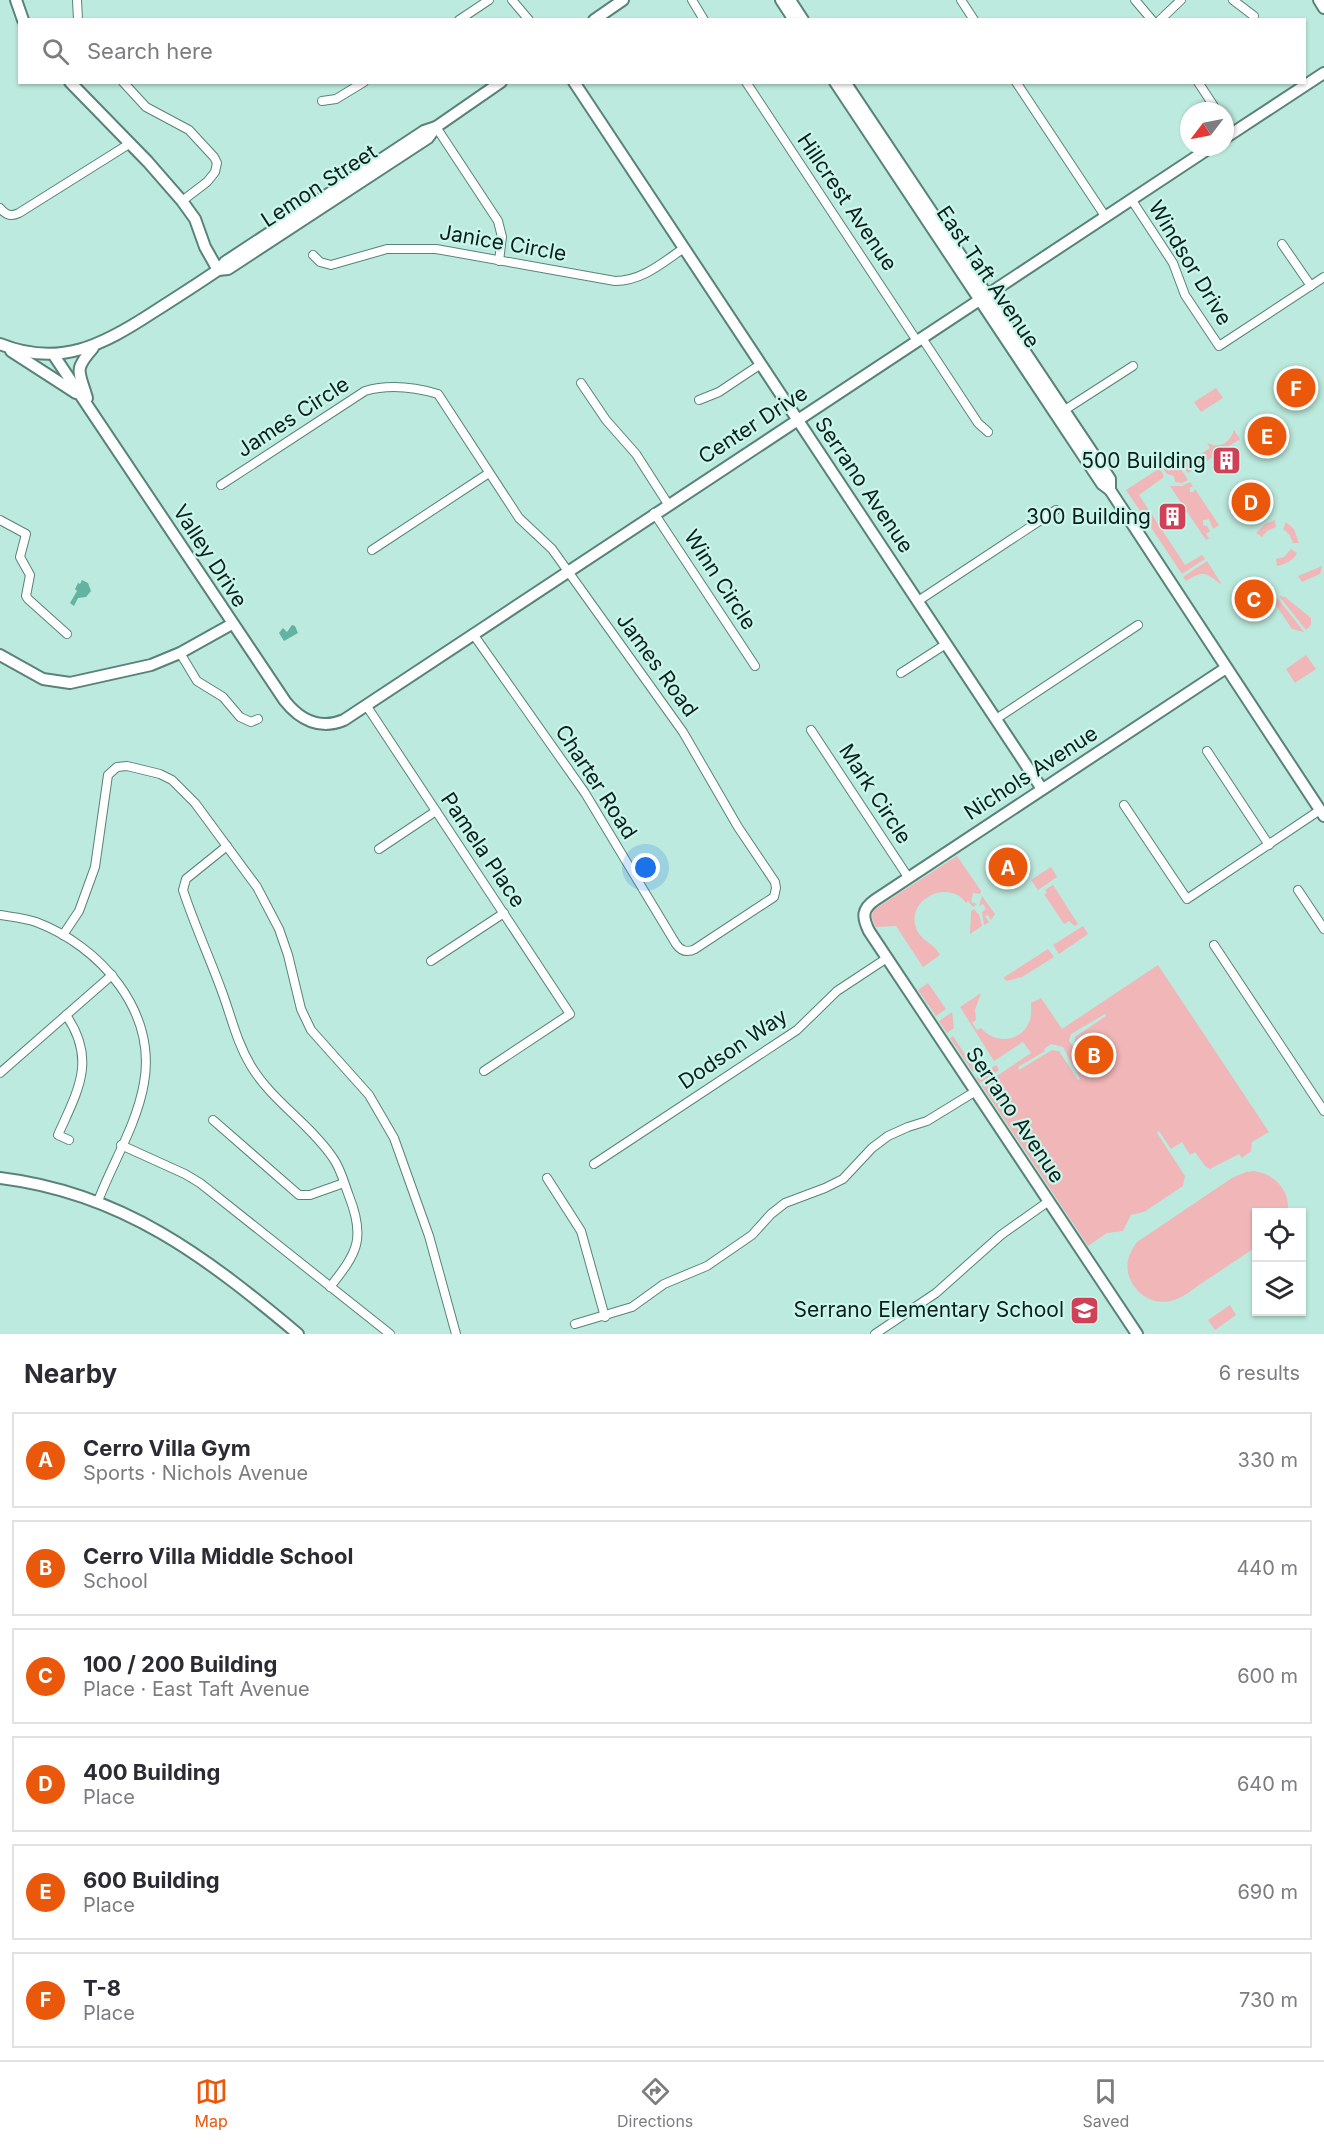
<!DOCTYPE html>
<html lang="en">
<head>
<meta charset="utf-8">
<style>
	:root { --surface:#fff; --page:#f2f2f3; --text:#2b2b33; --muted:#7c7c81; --line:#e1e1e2; --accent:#ea580c }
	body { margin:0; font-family:Inter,sans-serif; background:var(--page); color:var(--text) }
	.controls { position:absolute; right:18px; bottom:18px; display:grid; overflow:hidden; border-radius:0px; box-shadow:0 2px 4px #0004 }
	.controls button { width:54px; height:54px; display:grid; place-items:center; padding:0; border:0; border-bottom:2px solid var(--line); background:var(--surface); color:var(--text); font:30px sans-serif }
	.compass { position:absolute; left:1180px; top:102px; width:54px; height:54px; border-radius:50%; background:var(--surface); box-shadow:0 2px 4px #0004; rotate:238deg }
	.you { position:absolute; left:646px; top:868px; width:21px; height:21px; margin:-15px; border:4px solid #fff; border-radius:50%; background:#1a73e8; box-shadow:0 0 0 9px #1a73e833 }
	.badge { display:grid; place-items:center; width:39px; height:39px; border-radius:50%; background:var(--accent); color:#fff; font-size:20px; font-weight:700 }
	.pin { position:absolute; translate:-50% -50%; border:3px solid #fff; box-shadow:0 2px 6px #0006 }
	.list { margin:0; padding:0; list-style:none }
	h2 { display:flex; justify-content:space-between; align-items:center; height:78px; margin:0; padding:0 24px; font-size:26px }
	h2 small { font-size:20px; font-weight:400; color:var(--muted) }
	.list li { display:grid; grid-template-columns:39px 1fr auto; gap:18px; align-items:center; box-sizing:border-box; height:96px; margin:0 12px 12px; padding:0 12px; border:2px solid var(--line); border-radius:0px }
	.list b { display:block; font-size:22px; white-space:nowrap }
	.list p { margin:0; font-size:20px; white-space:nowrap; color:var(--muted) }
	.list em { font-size:20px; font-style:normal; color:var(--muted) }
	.icon { flex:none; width:33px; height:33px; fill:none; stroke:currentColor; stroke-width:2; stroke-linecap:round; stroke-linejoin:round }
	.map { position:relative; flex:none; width:1324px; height:1334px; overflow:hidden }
	.search { position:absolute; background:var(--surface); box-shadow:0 2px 4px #0004; left:18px; right:18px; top:18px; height:66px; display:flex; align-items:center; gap:15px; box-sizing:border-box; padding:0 21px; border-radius:0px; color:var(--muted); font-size:22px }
	.sheet { height:726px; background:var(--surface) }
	nav { display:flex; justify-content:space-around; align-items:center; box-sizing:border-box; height:84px; border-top:2px solid var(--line); background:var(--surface); font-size:16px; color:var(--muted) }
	nav a { display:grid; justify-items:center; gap:3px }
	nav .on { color:var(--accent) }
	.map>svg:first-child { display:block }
	.green { fill:#f1b6b8; fill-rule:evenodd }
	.water { fill:#62b3a0 }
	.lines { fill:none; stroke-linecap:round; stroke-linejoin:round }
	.minor-casing { stroke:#598378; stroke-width:10 }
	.tertiary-casing { stroke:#598378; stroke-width:14 }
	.minor { stroke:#fff; stroke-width:8 }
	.tertiary { stroke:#fff; stroke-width:10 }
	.labels { text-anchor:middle; stroke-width:4.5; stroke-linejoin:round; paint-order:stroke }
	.street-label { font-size:21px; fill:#0e1f1b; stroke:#caf7eb }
	.poi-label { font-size:21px; fill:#0e1f1b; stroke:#caf7eb; text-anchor:end }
</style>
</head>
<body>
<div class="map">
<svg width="1324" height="1334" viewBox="0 0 1324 1334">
	<rect width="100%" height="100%" fill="#bdeade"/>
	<g class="green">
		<path d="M1216,388L1223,398L1201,412L1194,402Z"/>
		<path d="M1234,430L1240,439L1188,473L1182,465L1189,458L1186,453L1192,460L1210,448L1207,443C1220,449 1230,443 1234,430Z"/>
		<path d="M1176,461L1188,480L1182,483L1175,482L1174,476L1167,474L1162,467H1167Z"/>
		<path d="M1160,468L1164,477L1139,495L1185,565L1202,555L1205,559L1182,574L1126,490Z"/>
		<path d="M1190,482L1193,487H1190V492H1193L1195,489L1219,525L1213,529L1209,519L1203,520V525L1207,526L1210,531L1206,534L1209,538L1206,540L1170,486H1182Z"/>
		<path d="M1275,520L1276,527L1267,531L1262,537L1256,533L1265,524Z"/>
		<path d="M1286,522L1294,529L1299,543H1293L1289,534L1283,529Z"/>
		<path d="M1291,549L1297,553C1293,561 1286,564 1277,566L1276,559L1284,557Z"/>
		<path d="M1207,561L1222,585C1206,574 1206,569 1186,581L1183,577Z"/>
		<path d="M1322,566L1320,574L1302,582L1298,576Z"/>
		<path d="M1276,596L1304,632L1292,629L1273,601Z"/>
		<path d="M1279,596L1285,597L1311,618V625L1306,630Z"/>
		<path d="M1306,655L1316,669L1295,683L1286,669Z"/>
		<path d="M957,856L981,891L980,894L973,893L971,902L977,904L973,907L968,901L966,903C951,880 910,896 915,924C918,941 934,942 940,955L923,967L896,926L876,927C872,920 870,915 875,909Z"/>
		<path d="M1051,867L1057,877L1038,890L1031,880Z"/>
		<path d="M1053,885L1078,924L1075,926L1069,921L1064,924L1044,894L1047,893L1045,890Z"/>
		<path d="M982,896L995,914L991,920L988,915L985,916L989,922L984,925L982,912L986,909L983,904L979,906Z"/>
		<path d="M974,909L978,914H979L982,926L970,934L971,911Z"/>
		<path d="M1083,926L1088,934L1059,954L1053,945Z"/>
		<path d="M1048,949L1054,957L1022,977L1007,981L1003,978Z"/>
		<path d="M1158,965L1269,1132L1252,1142L1251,1151L1242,1158L1239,1154L1210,1169L1205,1166L1195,1152L1190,1155L1182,1142L1171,1149L1159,1131L1157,1133L1185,1176L1183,1186L1144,1212L1131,1215L1123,1231L1107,1233L1088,1246L982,1086L1031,1053L1023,1042L994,1061L960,1007L981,993L975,1010L976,1020L972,1023L977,1030L981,1028C994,1044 1021,1043 1029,1022C1032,1016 1031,1010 1031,1003L1041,998L1062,1029ZM1105,1014L1106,1016L1075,1037V1040L1092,1067L1090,1069L1069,1041L1071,1034ZM1051,1044L1063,1047L1080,1079L1078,1080L1059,1051L1052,1050L1019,1070L1018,1067L1045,1051L1044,1049Z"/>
		<path d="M928,983L946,1009L936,1016L918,990Z"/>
		<path d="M952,1012L954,1028L947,1033L939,1021Z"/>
		<path d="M953,1036L975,1070L973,1072L950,1038Z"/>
		<path d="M996,1065L999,1070L980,1083L976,1078Z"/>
		<path d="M1254,1171C1275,1174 1290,1190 1288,1212H1256V1247C1238,1259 1220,1271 1202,1283C1193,1289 1184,1297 1174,1300C1157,1306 1139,1297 1131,1281C1124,1267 1128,1254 1137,1242L1232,1178L1246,1172Z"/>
		<path d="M1230,1305L1236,1315L1215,1330L1208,1320Z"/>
	</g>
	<g class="water">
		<path d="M82,580L88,583L91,591L86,597L78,598L74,606L70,603L77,591L75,589L78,583L80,584Z"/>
		<path d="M292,625L295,626L298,633L284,641L279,633L283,628L287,632Z"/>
	</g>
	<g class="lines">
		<defs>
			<g id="minor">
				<path d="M77,0L78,20"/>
				<path d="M512,0L529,20"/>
				<path d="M692,0L704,20"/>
				<path d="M961,0L974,20"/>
				<path d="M1135,0L1152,20"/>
				<path d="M1233,0L1254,16"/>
				<path d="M459,20L489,0"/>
				<path d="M1160,20L1181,0"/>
				<path d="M123,82L146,107L189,130L214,157L217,163L215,172L207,182L182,201"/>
				<path d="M746,82L917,341"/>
				<path d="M1016,82L1105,216"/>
				<path d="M1198,82L1217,111"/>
				<path d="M322,101L336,99L364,82"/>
				<path d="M1225,123L1232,133"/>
				<path d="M436,127L498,221L502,237L499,261"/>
				<path d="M1131,199L1173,263L1185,295L1219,346L1324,277"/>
				<path d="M0,208C6,215 11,217 19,213L129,144"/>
				<path d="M1282,244L1311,286"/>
				<path d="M313,255L320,262L331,265L387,249H436L615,281C642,281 662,263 684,248"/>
				<path d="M922,338L978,423L988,432"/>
				<path d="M581,383L606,420L636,454L668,504"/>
				<path d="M699,400L719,392L761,364"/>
				<path d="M1060,413L1133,366"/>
				<path d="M221,485L365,391C389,384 414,387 438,394L519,518L552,549L683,732L738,827L775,882L776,888L774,897L695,949C687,953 681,951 676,944L585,793L473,634"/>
				<path d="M654,513L755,666"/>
				<path d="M0,520L26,534L20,557L30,575L26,596L28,599L67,634"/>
				<path d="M372,550L489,473"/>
				<path d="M918,601L1056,510"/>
				<path d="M180,653L197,681L223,697L240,717L251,722L258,719"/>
				<path d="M901,673L946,644"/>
				<path d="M366,705L570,1014L484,1071"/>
				<path d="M996,719L1138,625"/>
				<path d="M811,730L908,877"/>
				<path d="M1207,751L1269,845"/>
				<path d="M1124,805L1187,899L1320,810"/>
				<path d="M227,846L186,879L183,890C194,924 209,956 221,989C231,1015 236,1041 251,1066C272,1101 310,1124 333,1158C341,1169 344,1183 349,1196C366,1239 357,1253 330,1287"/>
				<path d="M379,849L436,811"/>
				<path d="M1298,890L1324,929"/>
				<path d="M0,915C12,917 24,918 36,922C100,946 157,1011 144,1083C137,1124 113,1162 98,1201"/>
				<path d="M63,935L79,911L95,867L108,775L117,767L127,766L160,774L172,780L195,803L257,887L279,929L288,955L301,1009L311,1030L369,1095L394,1138L429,1236L456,1334"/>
				<path d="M1214,945L1324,1111"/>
				<path d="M431,961L504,913"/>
				<path d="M66,1015C97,1060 78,1090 58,1135L69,1140"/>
				<path d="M0,1073L112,975"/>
				<path d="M213,1120L299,1195H310L344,1183"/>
				<path d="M121,1145L185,1174L200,1183L390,1334"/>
				<path d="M594,1164L797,1030L837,991L887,958"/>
				<path d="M547,1178L581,1231L605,1317"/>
				<path d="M575,1324L632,1307L664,1284L707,1266L752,1235L771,1214L785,1203L825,1188L843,1179L872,1148L888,1136L908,1127L927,1121L976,1091"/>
				<path d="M875,1334L936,1293L1001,1235L1049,1201"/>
			</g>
			<g id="tertiary">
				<path d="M16,0L23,20"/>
				<path d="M781,0L794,20"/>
				<path d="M790,0L803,20"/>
				<path d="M1319,0L1324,8"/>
				<path d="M594,20L623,0"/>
				<path d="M70,82L148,162L182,201L195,219L205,247L218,270"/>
				<path d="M574,82L1042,789"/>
				<path d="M835,82L1102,484L1110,490L1324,816"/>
				<path d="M845,82L1110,479V490"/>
				<path d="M1225,138L1324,73"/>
				<path d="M218,270L228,269L428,138L436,127"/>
				<path d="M0,344C59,368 103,345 152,313C174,299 196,285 218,270L225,262L424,131L436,127L501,82"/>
				<path d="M11,351L76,393"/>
				<path d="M53,354L285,701C300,720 320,730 344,720L1211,147"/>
				<path d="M87,398C79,370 73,371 93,348"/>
				<path d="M0,655L43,679L70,683L151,665L180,653L232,624"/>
				<path d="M0,1178C123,1193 206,1257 298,1334"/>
				<path d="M1137,1334L869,931C862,917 862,909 875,900L1226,668"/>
			</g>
		</defs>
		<use href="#minor" class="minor-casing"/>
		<use href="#tertiary" class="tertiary-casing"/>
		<use href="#minor" class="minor"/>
		<use href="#tertiary" class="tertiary"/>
	</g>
	<defs>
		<symbol id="building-square" viewBox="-11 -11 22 22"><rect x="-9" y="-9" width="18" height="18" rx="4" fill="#d04056" stroke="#caf7eb"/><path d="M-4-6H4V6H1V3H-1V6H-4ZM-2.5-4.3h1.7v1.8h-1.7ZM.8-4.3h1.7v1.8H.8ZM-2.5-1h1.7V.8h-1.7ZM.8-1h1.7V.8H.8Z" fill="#fff"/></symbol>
		<symbol id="school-square" viewBox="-11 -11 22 22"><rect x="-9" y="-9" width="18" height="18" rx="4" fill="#d04056" stroke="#caf7eb"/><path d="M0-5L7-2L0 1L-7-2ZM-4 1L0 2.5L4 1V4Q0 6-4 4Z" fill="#fff"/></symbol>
	</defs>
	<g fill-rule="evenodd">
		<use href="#building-square" x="1210" y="444" width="33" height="33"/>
		<use href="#building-square" x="1156" y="500" width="33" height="33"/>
		<use href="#school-square" x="1068" y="1294" width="33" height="33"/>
	</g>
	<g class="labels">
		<g class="street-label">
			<text transform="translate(319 186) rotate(-33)" y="7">Lemon Street</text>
			<text transform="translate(847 202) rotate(56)" y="7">Hillcrest Avenue</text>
			<text transform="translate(503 243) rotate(10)" y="7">Janice Circle</text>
			<text transform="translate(1190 263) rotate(59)" y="7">Windsor Drive</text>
			<text transform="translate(988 277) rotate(56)" y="7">East Taft Avenue</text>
			<text transform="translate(293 417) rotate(-33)" y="7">James Circle</text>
			<text transform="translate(753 425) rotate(-33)" y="7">Center Drive</text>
			<text transform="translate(864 485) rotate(56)" y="7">Serrano Avenue</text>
			<text transform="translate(210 556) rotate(57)" y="7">Valley Drive</text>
			<text transform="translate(720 580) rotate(57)" y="7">Winn Circle</text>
			<text transform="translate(657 665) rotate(54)" y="7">James Road</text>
			<text transform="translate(1031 773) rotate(-33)" y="7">Nichols Avenue</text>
			<text transform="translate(596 782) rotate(57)" y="7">Charter Road</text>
			<text transform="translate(875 794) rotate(57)" y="7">Mark Circle</text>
			<text transform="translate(483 850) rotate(56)" y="7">Pamela Place</text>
			<text transform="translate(733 1049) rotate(-34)" y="7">Dodson Way</text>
			<text transform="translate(1015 1115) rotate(56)" y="7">Serrano Avenue</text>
		</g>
		<g class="poi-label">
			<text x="1206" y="468">500 Building</text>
			<text x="1151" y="524">300 Building</text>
			<text x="1064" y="1317">Serrano Elementary School</text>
		</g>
	</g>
</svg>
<div class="controls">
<button><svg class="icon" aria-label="locate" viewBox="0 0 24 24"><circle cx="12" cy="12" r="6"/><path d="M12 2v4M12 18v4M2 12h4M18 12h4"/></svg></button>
<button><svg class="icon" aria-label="layers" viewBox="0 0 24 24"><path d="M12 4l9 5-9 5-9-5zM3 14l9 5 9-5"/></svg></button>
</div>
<svg class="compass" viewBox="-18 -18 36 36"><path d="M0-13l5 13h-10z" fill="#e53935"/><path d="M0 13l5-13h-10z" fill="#7c7c81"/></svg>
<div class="you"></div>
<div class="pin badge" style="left:1008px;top:867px">A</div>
<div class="pin badge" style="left:1094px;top:1055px">B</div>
<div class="pin badge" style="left:1254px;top:599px">C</div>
<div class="pin badge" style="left:1251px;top:502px">D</div>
<div class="pin badge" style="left:1267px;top:436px">E</div>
<div class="pin badge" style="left:1296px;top:388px">F</div>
<div class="search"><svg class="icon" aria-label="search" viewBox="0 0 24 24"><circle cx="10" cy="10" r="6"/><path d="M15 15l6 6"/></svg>Search here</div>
</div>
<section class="sheet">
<h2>Nearby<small>6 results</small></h2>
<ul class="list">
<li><span class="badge">A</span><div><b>Cerro Villa Gym</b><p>Sports · Nichols Avenue</p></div><em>330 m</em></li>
<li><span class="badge">B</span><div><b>Cerro Villa Middle School</b><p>School</p></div><em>440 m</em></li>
<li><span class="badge">C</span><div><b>100 / 200 Building</b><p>Place · East Taft Avenue</p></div><em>600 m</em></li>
<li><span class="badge">D</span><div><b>400 Building</b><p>Place</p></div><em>640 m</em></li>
<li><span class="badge">E</span><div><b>600 Building</b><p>Place</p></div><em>690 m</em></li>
<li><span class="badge">F</span><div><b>T-8</b><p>Place</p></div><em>730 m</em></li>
</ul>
</section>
<nav>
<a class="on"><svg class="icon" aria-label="map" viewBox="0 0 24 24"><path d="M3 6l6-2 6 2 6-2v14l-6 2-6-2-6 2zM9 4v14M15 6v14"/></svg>Map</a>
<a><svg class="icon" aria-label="directions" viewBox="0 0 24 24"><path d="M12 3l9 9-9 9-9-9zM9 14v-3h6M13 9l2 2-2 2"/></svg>Directions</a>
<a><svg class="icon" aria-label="saved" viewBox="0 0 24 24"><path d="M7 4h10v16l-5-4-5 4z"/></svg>Saved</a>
</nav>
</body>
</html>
